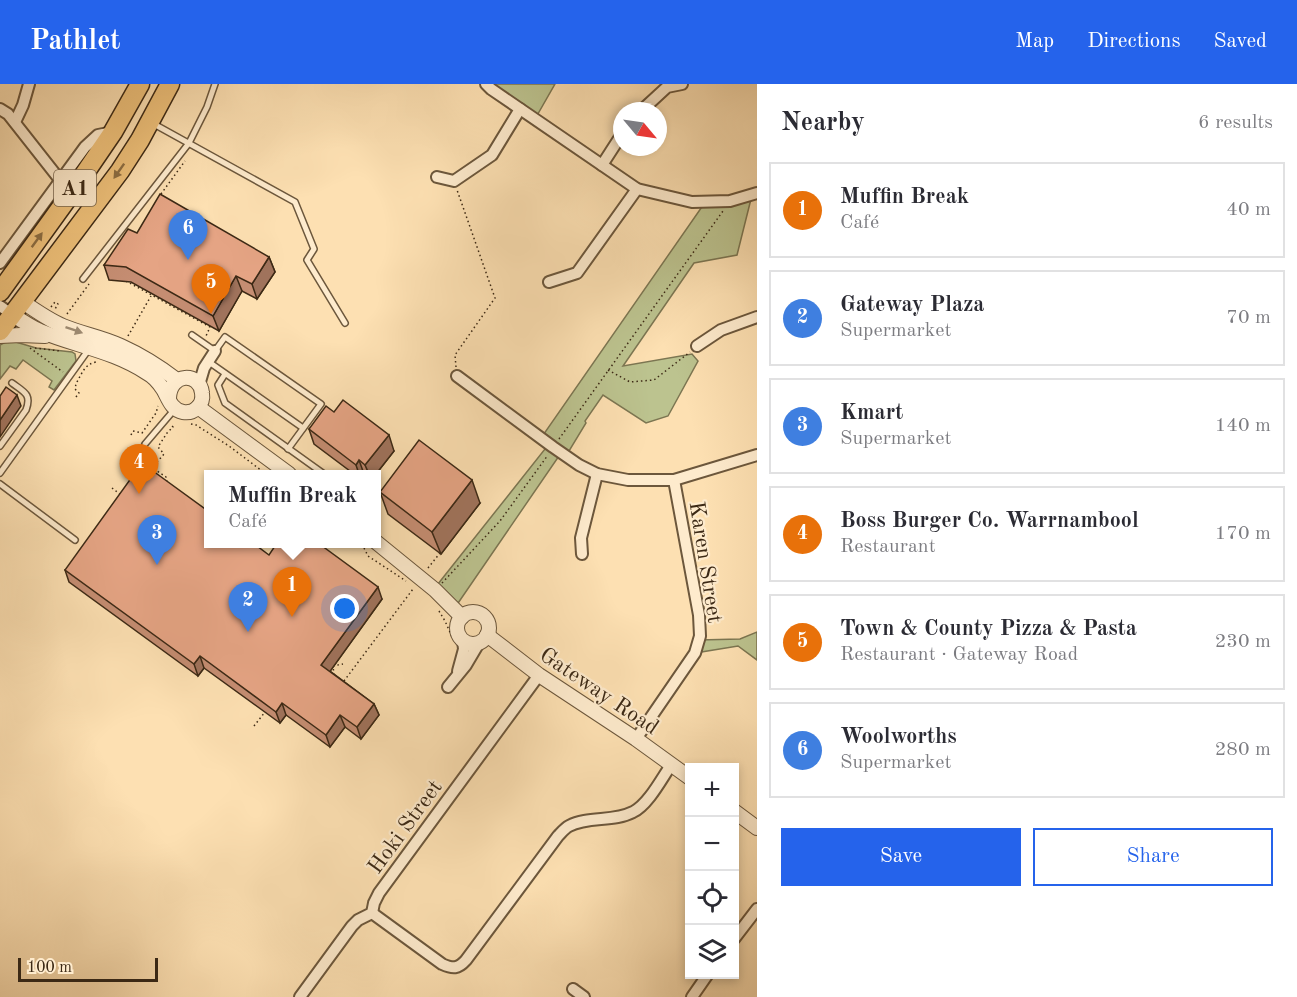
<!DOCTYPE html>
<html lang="en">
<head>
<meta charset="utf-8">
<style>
	:root { --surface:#fff; --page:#f2f2f3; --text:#2b2b33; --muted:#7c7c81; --line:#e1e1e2; --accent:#2563eb }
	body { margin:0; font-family:"Old Standard TT",serif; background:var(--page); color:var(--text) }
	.controls { position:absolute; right:18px; bottom:18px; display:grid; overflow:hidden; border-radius:0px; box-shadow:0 3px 9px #0003 }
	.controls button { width:54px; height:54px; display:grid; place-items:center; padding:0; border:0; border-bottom:2px solid var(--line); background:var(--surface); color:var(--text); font:30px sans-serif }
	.compass { position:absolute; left:613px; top:18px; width:54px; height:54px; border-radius:50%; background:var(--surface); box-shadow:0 3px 9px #0003; rotate:119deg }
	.scale { position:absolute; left:18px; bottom:15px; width:140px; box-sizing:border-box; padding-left:6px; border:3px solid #3c2915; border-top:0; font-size:16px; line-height:21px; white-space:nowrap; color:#3c2915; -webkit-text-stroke:4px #feebcd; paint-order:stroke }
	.you { position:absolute; left:345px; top:525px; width:21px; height:21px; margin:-15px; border:4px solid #fff; border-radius:50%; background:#1a73e8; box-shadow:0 0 0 9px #1a73e833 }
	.badge { display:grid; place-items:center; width:39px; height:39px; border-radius:50%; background:var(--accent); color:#fff; font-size:20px; font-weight:700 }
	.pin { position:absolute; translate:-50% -50px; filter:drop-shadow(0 2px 3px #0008) }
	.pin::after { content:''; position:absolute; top:32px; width:21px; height:18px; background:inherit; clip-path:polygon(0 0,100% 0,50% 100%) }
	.popup { position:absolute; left:204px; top:386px; width:177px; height:78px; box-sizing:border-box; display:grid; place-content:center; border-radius:0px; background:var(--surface); filter:drop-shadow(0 2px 4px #0005); font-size:20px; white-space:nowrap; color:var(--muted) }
	.popup b { font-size:22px; color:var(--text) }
	.popup::after { content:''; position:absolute; left:50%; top:100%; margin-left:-12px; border:12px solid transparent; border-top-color:var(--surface) }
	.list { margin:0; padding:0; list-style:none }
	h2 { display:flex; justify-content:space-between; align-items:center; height:78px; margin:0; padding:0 24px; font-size:26px }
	h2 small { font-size:20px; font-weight:400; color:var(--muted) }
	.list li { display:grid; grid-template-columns:39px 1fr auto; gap:18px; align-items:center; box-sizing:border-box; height:96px; margin:0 12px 12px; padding:0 12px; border:2px solid var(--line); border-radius:0px }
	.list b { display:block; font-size:22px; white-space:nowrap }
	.list p { margin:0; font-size:20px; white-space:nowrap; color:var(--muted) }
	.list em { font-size:20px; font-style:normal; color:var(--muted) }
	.actions { display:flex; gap:12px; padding:18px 24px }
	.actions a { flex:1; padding:14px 0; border:2px solid var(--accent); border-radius:0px; text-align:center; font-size:21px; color:var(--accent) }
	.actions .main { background:var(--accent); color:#fff }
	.icon { flex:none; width:33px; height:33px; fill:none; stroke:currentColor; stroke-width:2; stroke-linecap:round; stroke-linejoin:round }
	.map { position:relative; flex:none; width:757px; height:913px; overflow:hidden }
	header { display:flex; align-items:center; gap:36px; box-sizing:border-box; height:84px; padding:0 30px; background:var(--accent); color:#fff }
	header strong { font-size:28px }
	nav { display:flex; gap:33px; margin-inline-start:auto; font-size:21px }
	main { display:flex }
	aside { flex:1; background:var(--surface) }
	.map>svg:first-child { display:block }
	.green { fill:#bcc38f; stroke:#7c7652; stroke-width:1.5 }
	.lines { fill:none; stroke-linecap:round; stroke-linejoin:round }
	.service-casing { stroke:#6c573c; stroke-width:8 }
	.minor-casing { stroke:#6c573c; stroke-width:14 }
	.tertiary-casing { stroke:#6c573c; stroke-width:16 }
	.trunk-casing { stroke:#3c2915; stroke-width:21 }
	.path { stroke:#3c2915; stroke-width:1.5; stroke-dasharray:1.5 3; stroke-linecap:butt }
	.service { stroke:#feebcd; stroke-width:5 }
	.minor { stroke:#feebcd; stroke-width:10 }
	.tertiary { stroke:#feebcd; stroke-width:14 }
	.trunk { stroke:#eec079; stroke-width:18 }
	.wall { fill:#c58d72; stroke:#3c2915; stroke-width:1.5 }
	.shaded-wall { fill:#a0735c; stroke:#3c2915; stroke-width:1.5 }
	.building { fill:#e5a484; stroke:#3c2915; stroke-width:1.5 }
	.oneway { fill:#8c6d42 }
	.oneway2 { fill:#9d8a71 }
	.labels { text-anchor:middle; stroke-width:4.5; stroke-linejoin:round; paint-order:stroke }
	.shield { fill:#feebcd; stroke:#76634c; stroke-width:1.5 }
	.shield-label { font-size:21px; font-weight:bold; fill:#3c2915 }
	.street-label { font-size:22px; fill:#3c2915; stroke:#feebcd }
</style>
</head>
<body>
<header>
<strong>Pathlet</strong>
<nav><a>Map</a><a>Directions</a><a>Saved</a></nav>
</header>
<main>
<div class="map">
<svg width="757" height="913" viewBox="0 0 757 913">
	<rect width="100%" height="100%" fill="#fde0b2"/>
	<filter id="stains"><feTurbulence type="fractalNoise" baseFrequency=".00333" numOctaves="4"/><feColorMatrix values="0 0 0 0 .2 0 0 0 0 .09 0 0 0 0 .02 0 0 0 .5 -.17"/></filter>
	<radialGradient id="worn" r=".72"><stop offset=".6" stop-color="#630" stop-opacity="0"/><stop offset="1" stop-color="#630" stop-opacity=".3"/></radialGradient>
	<g class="green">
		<path d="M486,0H555L535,35Z"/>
		<path d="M752,111L737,171L694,179L623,282L692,270L698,277L668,332L646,339L603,311L585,337L586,339L566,372L561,369L454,525L434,505L549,360L541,354L706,117Z"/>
		<path d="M9,256L36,264L72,268L75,270L76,277L54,306L49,303L52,297L23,276L16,285L10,282L0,295V261Z"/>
		<path d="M757,548V576L738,562L695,569L699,556L740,555Z"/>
	</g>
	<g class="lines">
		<defs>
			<g id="service">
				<path d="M152,39L295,118L314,165L307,176L345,239"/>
				<path d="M83,195L189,59L207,23L215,0"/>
				<path d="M192,251L215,267L225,253L321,320L288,365"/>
				<path d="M209,278L303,344"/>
				<path d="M225,290L218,301L225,319L324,390"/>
				<path d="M145,360L174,326"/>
				<path d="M0,362L26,326C32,310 24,308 12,299"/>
				<path d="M0,389L89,265"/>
				<path d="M0,400L75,456"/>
			</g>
			<g id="minor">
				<path d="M486,0L491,5L637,105L692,118L730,117L757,109"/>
				<path d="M0,25L8,30L60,96"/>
				<path d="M641,27L667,3L682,0"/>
				<path d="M15,38L23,21L29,0"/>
				<path d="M602,81L622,50"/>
				<path d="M437,93L454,97L492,71L520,25"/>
				<path d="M0,179L85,63L98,51L113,48"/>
				<path d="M549,198L577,189L637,105"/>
				<path d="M0,222L13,231"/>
				<path d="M697,262L721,246L757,233"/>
				<path d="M457,292L553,363L579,381L597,390L628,396H674L757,371"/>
				<path d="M199,301L204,284L215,267"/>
				<path d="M582,470L581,454L597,390"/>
				<path d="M458,587L464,565L463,557"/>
				<path d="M448,603L466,581L479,559"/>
				<path d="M636,655L695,569L700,552L699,531L674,396"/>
				<path d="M372,829L442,880C453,885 458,885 466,876L558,752C561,749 565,744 569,742C588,732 614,738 633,728C648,721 662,694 671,681"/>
				<path d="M734,855L757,825"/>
				<path d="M573,905L584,913"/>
				<path d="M300,913L352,842L358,836L372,829L374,819L379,809L539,591"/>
				<path d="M692,913L708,890"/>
			</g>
			<g id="tertiary">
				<path d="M23,218C36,227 49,236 63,242C82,250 102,253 121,262C141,271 160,283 177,296"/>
				<path d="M13,231C22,237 31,243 40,247C76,262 114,267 147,289C153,292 159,299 163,305C168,313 171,326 183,328C194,330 204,321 202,309C200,288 170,288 169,314"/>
				<path d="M0,252L21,251L45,252"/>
				<path d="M198,323L289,390"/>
				<path d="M376,458L435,506L462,533"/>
				<circle cx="473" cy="544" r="16"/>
				<path d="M487,551L539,591L636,655L690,694"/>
				<path d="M734,727L757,744"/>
			</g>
			<g id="trunk">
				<path d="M0,208L70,111L113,48L140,0"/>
				<path d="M0,247L120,87L140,56L170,0"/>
			</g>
		</defs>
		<use href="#service" class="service-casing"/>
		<use href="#minor" class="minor-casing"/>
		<use href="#tertiary" class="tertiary-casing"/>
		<use href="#trunk" class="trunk-casing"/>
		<g class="path">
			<path d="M161,110L185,77"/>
			<path d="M126,197L210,243L206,252"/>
			<path d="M51,223L55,218L58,220L55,225"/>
			<path d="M67,230L89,200"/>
			<path d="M128,252L151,212"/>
			<path d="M30,264L63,288"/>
			<path d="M35,264L60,267"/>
			<path d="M456,283L455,271L495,214L457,106"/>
			<path d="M608,286L630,298L654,296L690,268"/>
			<path d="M77,298C82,289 85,280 96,278"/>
			<path d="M76,313L79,309L75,305L76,300"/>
			<path d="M191,340L196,341L229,362L266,390"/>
			<path d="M131,351L133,347L142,349L156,329L158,322"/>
			<path d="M559,355L723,127"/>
			<path d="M151,385L164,370L158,363L167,349L173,343L171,341"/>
			<path d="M154,385L166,393L167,398"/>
			<path d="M112,404L121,411"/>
			<path d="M362,460L368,472L406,497"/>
			<path d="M428,484L440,469"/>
			<path d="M442,499L500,437L548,371"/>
			<path d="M439,527L445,537L453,555"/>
			<path d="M334,591L333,582L343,580"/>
			<path d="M344,597L413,505"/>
			<path d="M254,642L265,628"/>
		</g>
		<use href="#service" class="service"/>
		<use href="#minor" class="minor"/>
		<use href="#tertiary" class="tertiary"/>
		<use href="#trunk" class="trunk"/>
	</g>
	<g class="wall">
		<path d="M137,149L269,173L275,188L257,215L242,207L219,247L131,198L109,196L104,181Z"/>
		<path d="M334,328L394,367L376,390H354L314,360L309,345Z"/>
		<path d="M380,408L480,419L441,470L388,430Z"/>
		<path d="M269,471L382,515L330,587L374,620L379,631L361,655L345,643L330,663L286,631L280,639L204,584L198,592L69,498L65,486Z"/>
	</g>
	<g class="shaded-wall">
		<path d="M269,173L275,188L257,215L252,200Z"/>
		<path d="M236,192L242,207L219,247L213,232Z"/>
		<path d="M17,311L21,322L0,353V336Z"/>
		<path d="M389,351L394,367L376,390H369L365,381Z"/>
		<path d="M359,376L364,390H359L356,381Z"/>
		<path d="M472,396L480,419L441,470L432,448Z"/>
		<path d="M378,503L382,515L326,593L321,581Z"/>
		<path d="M200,572L204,584L198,592L194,580Z"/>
		<path d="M282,619L286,631L280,639L276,628Z"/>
		<path d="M374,620L379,631L361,655L357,643Z"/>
		<path d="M340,631L345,643L330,663L326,651Z"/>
	</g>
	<g class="building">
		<path d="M160,110L269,173L252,200L236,192L213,232L126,183L104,181L128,145L137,149Z"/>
		<path d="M6,303L17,311L0,336V312Z"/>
		<path d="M343,316L389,351L365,381L359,376L356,381L309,345L326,322L334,328Z"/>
		<path d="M419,356L472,396L432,448L380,408Z"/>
		<path d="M142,379L208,427V459H253L269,471L277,459H318L378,503L321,581L374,620L357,643L340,631L326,651L282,619L276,628L200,572L194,580L65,486Z"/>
	</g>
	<defs><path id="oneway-solid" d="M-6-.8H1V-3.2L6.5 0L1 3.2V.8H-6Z" transform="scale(1.5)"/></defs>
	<g class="oneway">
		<use href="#oneway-solid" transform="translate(119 87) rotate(125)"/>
		<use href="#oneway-solid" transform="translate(37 156) rotate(-54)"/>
	</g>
	<use class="oneway2" href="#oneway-solid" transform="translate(74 246) rotate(19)"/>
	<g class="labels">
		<rect class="shield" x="54" y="86" width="42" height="36" rx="4.5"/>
		<g class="shield-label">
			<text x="75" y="111">A1</text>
		</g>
		<g class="street-label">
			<text transform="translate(707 478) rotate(81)" y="8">Karen Street</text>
			<text transform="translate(600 606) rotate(34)" y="8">Gateway Road</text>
			<text transform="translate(404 742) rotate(-54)" y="8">Hoki Street</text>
		</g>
	</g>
	<rect width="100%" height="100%" filter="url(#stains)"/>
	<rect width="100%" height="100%" fill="url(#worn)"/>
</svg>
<div class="controls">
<button>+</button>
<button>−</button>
<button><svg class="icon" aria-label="locate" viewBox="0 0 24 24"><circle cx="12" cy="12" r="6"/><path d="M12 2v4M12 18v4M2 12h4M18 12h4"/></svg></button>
<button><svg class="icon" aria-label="layers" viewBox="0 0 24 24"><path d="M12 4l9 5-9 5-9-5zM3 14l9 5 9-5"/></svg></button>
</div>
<svg class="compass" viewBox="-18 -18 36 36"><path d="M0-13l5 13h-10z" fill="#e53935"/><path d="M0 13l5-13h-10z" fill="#7c7c81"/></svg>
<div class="scale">100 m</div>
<div class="you"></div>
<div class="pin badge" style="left:292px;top:533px;background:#e8710a">1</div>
<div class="popup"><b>Muffin Break</b>Café</div>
<div class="pin badge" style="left:248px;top:548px;background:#3f7fe0">2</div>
<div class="pin badge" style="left:157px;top:481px;background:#3f7fe0">3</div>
<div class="pin badge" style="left:139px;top:410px;background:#e8710a">4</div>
<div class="pin badge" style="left:211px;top:230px;background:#e8710a">5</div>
<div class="pin badge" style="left:188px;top:176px;background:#3f7fe0">6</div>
</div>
<aside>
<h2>Nearby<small>6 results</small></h2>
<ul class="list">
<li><span class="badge" style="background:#e8710a">1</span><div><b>Muffin Break</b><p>Café</p></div><em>40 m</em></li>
<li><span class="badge" style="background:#3f7fe0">2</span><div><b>Gateway Plaza</b><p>Supermarket</p></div><em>70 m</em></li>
<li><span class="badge" style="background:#3f7fe0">3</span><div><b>Kmart</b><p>Supermarket</p></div><em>140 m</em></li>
<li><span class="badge" style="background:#e8710a">4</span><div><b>Boss Burger Co. Warrnambool</b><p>Restaurant</p></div><em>170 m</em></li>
<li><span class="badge" style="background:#e8710a">5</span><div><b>Town &amp; County Pizza &amp; Pasta</b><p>Restaurant · Gateway Road</p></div><em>230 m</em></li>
<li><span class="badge" style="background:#3f7fe0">6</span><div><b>Woolworths</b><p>Supermarket</p></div><em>280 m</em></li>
</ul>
<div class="actions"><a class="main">Save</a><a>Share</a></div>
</aside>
</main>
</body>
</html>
